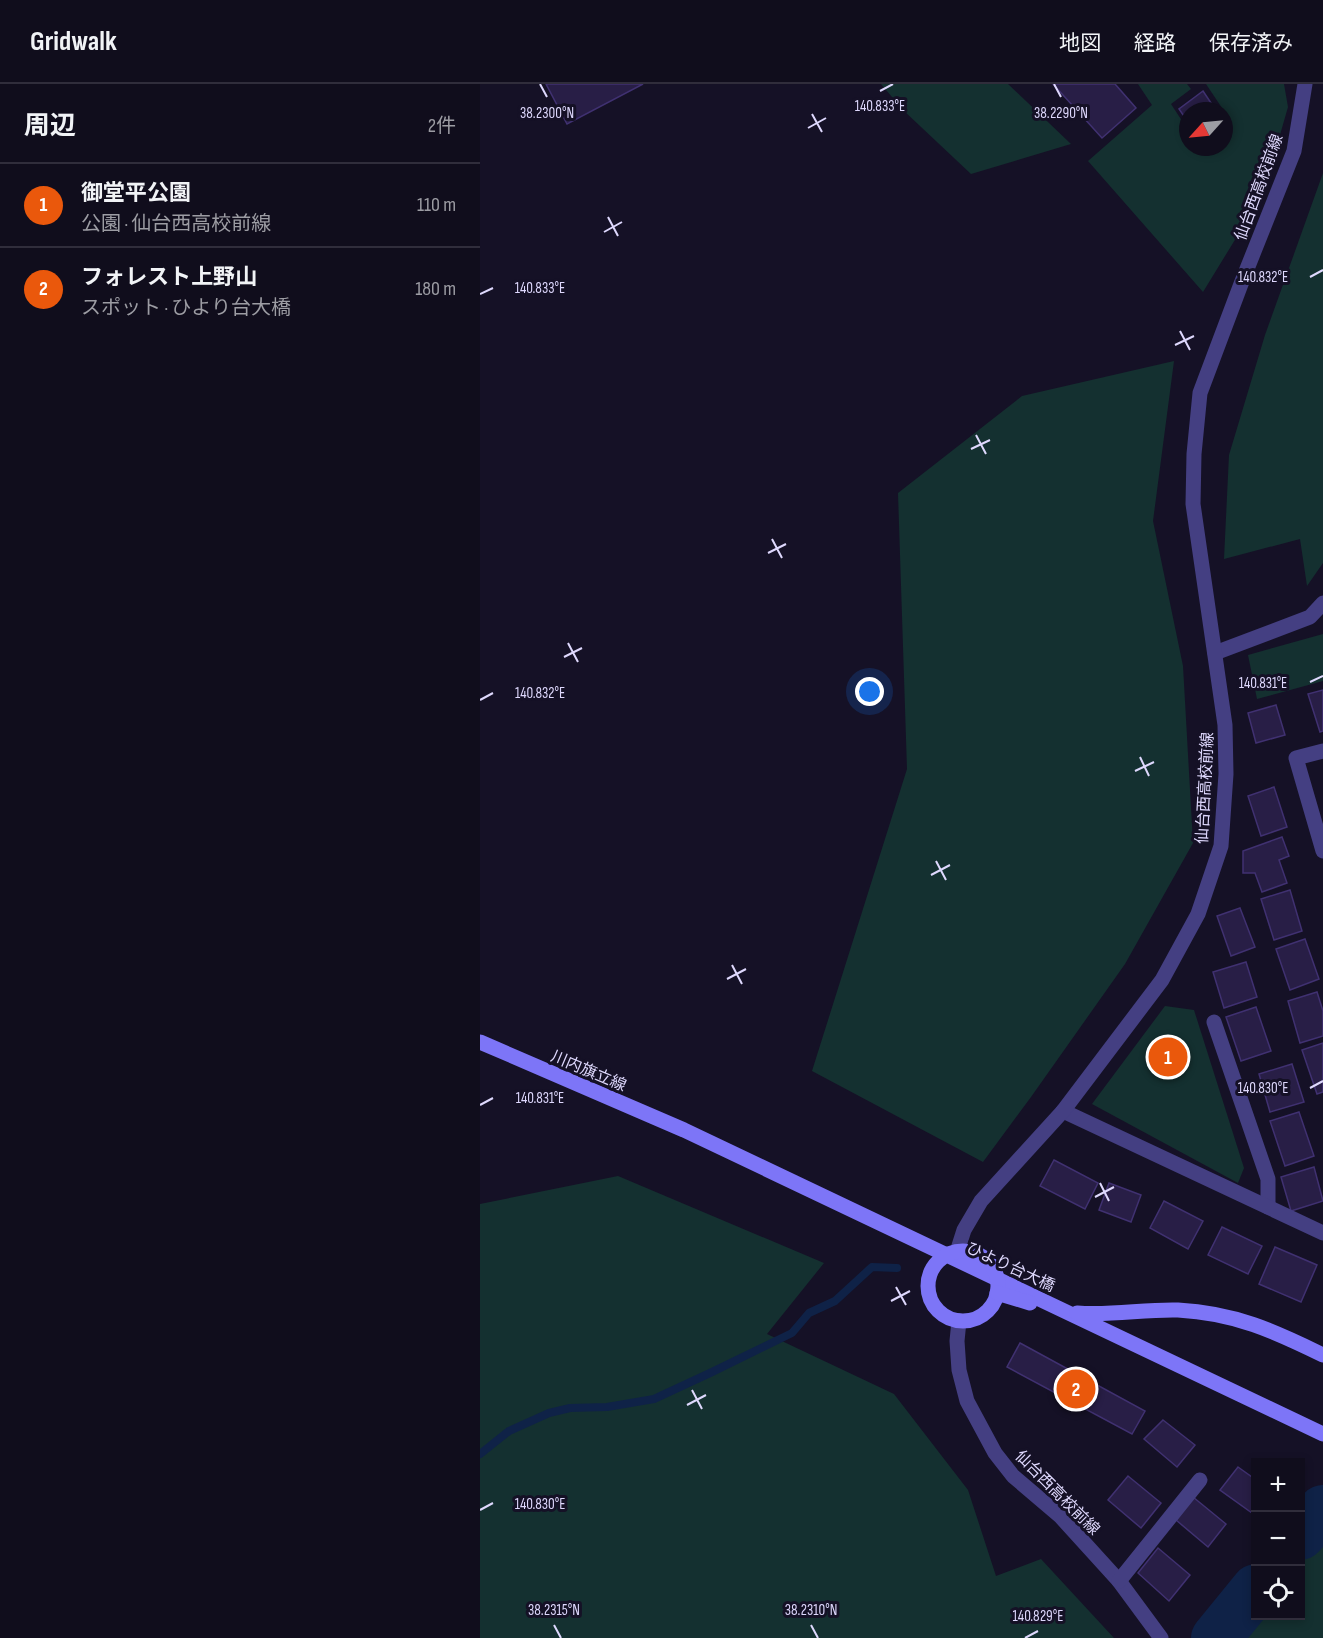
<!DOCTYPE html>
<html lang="ja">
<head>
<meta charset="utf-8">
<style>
	:root { --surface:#100d1c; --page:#191625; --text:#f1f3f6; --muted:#9c9ca3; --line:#302d3b; --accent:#ea580c }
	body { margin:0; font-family:"Sofia Sans Condensed","Noto Sans JP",sans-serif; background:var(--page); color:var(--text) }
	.controls { position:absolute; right:18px; bottom:18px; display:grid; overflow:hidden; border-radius:0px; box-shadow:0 3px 9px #0003 }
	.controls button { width:54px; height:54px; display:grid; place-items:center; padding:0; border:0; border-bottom:2px solid var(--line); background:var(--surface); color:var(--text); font:30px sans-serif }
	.compass { position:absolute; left:699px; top:18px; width:54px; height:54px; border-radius:50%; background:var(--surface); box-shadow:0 3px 9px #0003; rotate:243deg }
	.you { position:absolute; left:390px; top:608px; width:21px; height:21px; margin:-15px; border:4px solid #fff; border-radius:50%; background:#1a73e8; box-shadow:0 0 0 9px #1a73e833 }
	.badge { display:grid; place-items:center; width:39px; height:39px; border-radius:50%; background:var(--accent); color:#fff; font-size:20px; font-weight:700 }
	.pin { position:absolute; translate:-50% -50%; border:3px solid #fff; box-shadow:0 2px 6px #0006 }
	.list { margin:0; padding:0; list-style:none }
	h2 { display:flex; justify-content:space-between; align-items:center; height:78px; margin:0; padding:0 24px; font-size:26px }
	h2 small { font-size:20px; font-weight:400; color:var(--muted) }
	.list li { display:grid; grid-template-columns:39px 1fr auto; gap:18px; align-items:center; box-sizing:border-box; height:84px; padding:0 24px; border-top:2px solid var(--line) }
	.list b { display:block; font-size:22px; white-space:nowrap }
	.list p { margin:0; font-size:20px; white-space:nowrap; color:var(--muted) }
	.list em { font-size:20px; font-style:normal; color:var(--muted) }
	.icon { flex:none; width:33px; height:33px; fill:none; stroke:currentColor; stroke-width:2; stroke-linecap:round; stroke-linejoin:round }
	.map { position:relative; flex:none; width:843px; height:1554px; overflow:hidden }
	header { display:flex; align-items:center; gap:36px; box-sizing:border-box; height:84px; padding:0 30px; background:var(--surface); border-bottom:2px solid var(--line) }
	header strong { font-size:28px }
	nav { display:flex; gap:33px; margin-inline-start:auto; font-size:21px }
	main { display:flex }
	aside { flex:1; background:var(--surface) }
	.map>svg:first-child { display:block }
	.green { fill:#143030 }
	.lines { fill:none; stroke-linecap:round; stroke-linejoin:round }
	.stream { stroke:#0f2247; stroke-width:8 }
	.river { stroke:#0f2247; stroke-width:50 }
	.building { fill:#281e46; stroke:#403171; stroke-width:1.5 }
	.lane { stroke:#443f82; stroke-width:15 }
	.street { stroke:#443f82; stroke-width:15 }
	.secondary { stroke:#7d75f7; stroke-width:15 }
	.ticks { fill:none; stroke:#ded8fd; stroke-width:2 }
	.labels { text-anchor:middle; stroke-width:6; stroke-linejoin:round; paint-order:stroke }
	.street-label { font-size:16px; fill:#ded8fd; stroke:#151126 }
	.ticks-label { font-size:15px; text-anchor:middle; fill:#ded8fd; stroke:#151126; stroke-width:6; stroke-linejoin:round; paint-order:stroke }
</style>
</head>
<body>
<header>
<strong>Gridwalk</strong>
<nav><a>地図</a><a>経路</a><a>保存済み</a></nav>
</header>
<main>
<aside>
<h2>周辺<small>2件</small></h2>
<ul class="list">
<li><span class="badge">1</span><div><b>御堂平公園</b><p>公園 · 仙台西高校前線</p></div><em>110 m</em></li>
<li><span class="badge">2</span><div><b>フォレスト上野山</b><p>スポット · ひより台大橋</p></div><em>180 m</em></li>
</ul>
</aside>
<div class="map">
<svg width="843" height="1554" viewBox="0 0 843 1554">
	<rect width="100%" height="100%" fill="#151126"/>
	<g class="green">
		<path d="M401,0H528L591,60L491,90L423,26Z"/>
		<path d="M658,0H707L711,5L691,20L708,46V63H744V27H740L742,24L726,0H804L808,23L783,110L723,208L608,77L672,21Z"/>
		<path d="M843,89V479L827,502L820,455L744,475L749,371L785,251Z"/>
		<path d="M694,277L673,437L703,582L713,759L645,880L551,1013L503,1078L332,987L427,685L418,409L542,312Z"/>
		<path d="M843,550V597L777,615L768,571Z"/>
		<path d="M685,922L714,926L764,1084L758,1099L612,1020Z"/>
		<path d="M138,1092L344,1179L287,1250L414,1310L488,1406L516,1492L561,1475L634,1554H0V1120Z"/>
		<path d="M843,1446V1554H761L778,1532H820L821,1476Z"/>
	</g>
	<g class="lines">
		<path class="stream" d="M0,1370L29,1347L69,1329L90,1324L127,1323L174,1315L230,1289L312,1249L329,1229L355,1217L392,1183L417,1184"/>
		<g class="river">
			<path d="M820,1451L843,1426"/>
			<path d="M736,1554L776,1505"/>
		</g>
	</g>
	<g class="building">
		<path d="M66,0H163L87,40Z"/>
		<path d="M573,0H635L656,24L622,54Z"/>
		<path d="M723,7L735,25L733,27H708V38L699,25Z"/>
		<path d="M843,606V647L840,648L828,610Z"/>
		<path d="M796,621L805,651L776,659L768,629Z"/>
		<path d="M794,703L807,743L781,752L768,712Z"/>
		<path d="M802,753L809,772L799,776L807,799L782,808L775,789H763V767Z"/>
		<path d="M810,806L822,847L794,856L781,815Z"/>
		<path d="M760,824L775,863L751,872L737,832Z"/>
		<path d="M825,855L839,895L810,906L796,865Z"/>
		<path d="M766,878L777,913L744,924L733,888Z"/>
		<path d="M837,908L843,927V952L820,959L808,917Z"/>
		<path d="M776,923L791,967L761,977L746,933Z"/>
		<path d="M843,959V1008L837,1010L822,966Z"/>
		<path d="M812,980L824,1018L790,1028L779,990Z"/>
		<path d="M819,1028L834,1072L805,1082L790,1037Z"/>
		<path d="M574,1076L618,1099L605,1125L560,1102Z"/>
		<path d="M834,1083L843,1117L811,1127L801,1093Z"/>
		<path d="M629,1099L661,1111L651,1138L619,1126Z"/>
		<path d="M684,1117L723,1137L708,1165L670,1144Z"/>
		<path d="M742,1143L782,1162L768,1190L728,1171Z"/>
		<path d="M795,1163L837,1181L821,1218L779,1200Z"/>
		<path d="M540,1259L665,1327L652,1350L527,1283Z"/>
		<path d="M683,1336L715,1361L697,1383L664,1355Z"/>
		<path d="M758,1383L776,1396V1424L772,1429L740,1406Z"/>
		<path d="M648,1392L681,1419L661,1444L628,1416Z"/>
		<path d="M713,1413L746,1440L728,1463L696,1436Z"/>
		<path d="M678,1464L710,1491L689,1517L658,1489Z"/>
	</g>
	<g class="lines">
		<path class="lane" d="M734,938L788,1095V1123"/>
		<g class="street">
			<path d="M735,569L830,533L843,519"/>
			<path d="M843,667L816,674L843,767"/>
			<path d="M583,1027L843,1149"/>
			<path d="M477,1168L484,1146L501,1117L583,1027L682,896L718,830L741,762L746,690L745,641L713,420L714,370L720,309L761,200L814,67L825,0"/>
			<path d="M479,1237L477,1257L479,1286L487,1317L515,1369L533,1392L580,1432L639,1497L681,1554"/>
			<path d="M639,1497L720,1396"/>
		</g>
		<g class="secondary">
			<path d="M0,958L204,1046L843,1350"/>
			<circle cx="483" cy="1202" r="35"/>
			<path d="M517,1209L550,1219"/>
			<path d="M597,1229C631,1232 664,1225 698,1226C755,1229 794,1247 843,1271"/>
		</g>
	</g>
	<path class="ticks" d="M60,0L67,13M574,0L581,13M400,7L413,0M332,30L342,48M328,44L346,34M128,133L138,152M124,148L142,138M830,193L843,186M0,210L13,204M700,247L710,266M695,261L714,252M496,351L506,370M491,365L510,356M292,455L302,474M288,469L306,460M88,559L98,578M84,573L102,564M830,598L843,592M0,616L13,609M660,673L669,692M655,687L674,678M456,777L466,796M451,791L470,781M252,881L262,900M247,895L266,885M830,1004L843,997M0,1021L13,1014M620,1099L629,1117M615,1113L634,1103M416,1203L426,1221M411,1217L430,1207M212,1306L222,1325M207,1321L226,1311M0,1426L13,1419M74,1541L81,1554M331,1541L338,1554M545,1554L558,1547"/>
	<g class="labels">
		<g class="street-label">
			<text transform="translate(778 103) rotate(-70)" y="6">仙台西高校前線</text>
			<text transform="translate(724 704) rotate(-87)" y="6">仙台西高校前線</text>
			<text transform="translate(109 986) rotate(23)" y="6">川内旗立線</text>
			<text transform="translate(531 1182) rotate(25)" y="6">ひより台大橋</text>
			<text transform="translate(578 1408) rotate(45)" y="6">仙台西高校前線</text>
		</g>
	</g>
	<g class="ticks-label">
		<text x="400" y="27">140.833°E</text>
		<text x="67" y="34">38.2300°N</text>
		<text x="581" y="34">38.2290°N</text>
		<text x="783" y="198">140.832°E</text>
		<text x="60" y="209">140.833°E</text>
		<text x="783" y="604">140.831°E</text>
		<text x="60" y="614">140.832°E</text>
		<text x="783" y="1009">140.830°E</text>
		<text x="60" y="1019">140.831°E</text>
		<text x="60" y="1425">140.830°E</text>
		<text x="74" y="1531">38.2315°N</text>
		<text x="331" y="1531">38.2310°N</text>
		<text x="558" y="1537">140.829°E</text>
	</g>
</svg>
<div class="controls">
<button>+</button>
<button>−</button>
<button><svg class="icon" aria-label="locate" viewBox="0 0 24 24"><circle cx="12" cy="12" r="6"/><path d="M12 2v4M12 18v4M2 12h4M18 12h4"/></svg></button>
</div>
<svg class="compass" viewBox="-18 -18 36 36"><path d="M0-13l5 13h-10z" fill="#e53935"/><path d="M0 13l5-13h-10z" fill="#9c9ca3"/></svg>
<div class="you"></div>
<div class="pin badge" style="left:688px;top:973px">1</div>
<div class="pin badge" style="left:596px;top:1305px">2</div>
</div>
</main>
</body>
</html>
